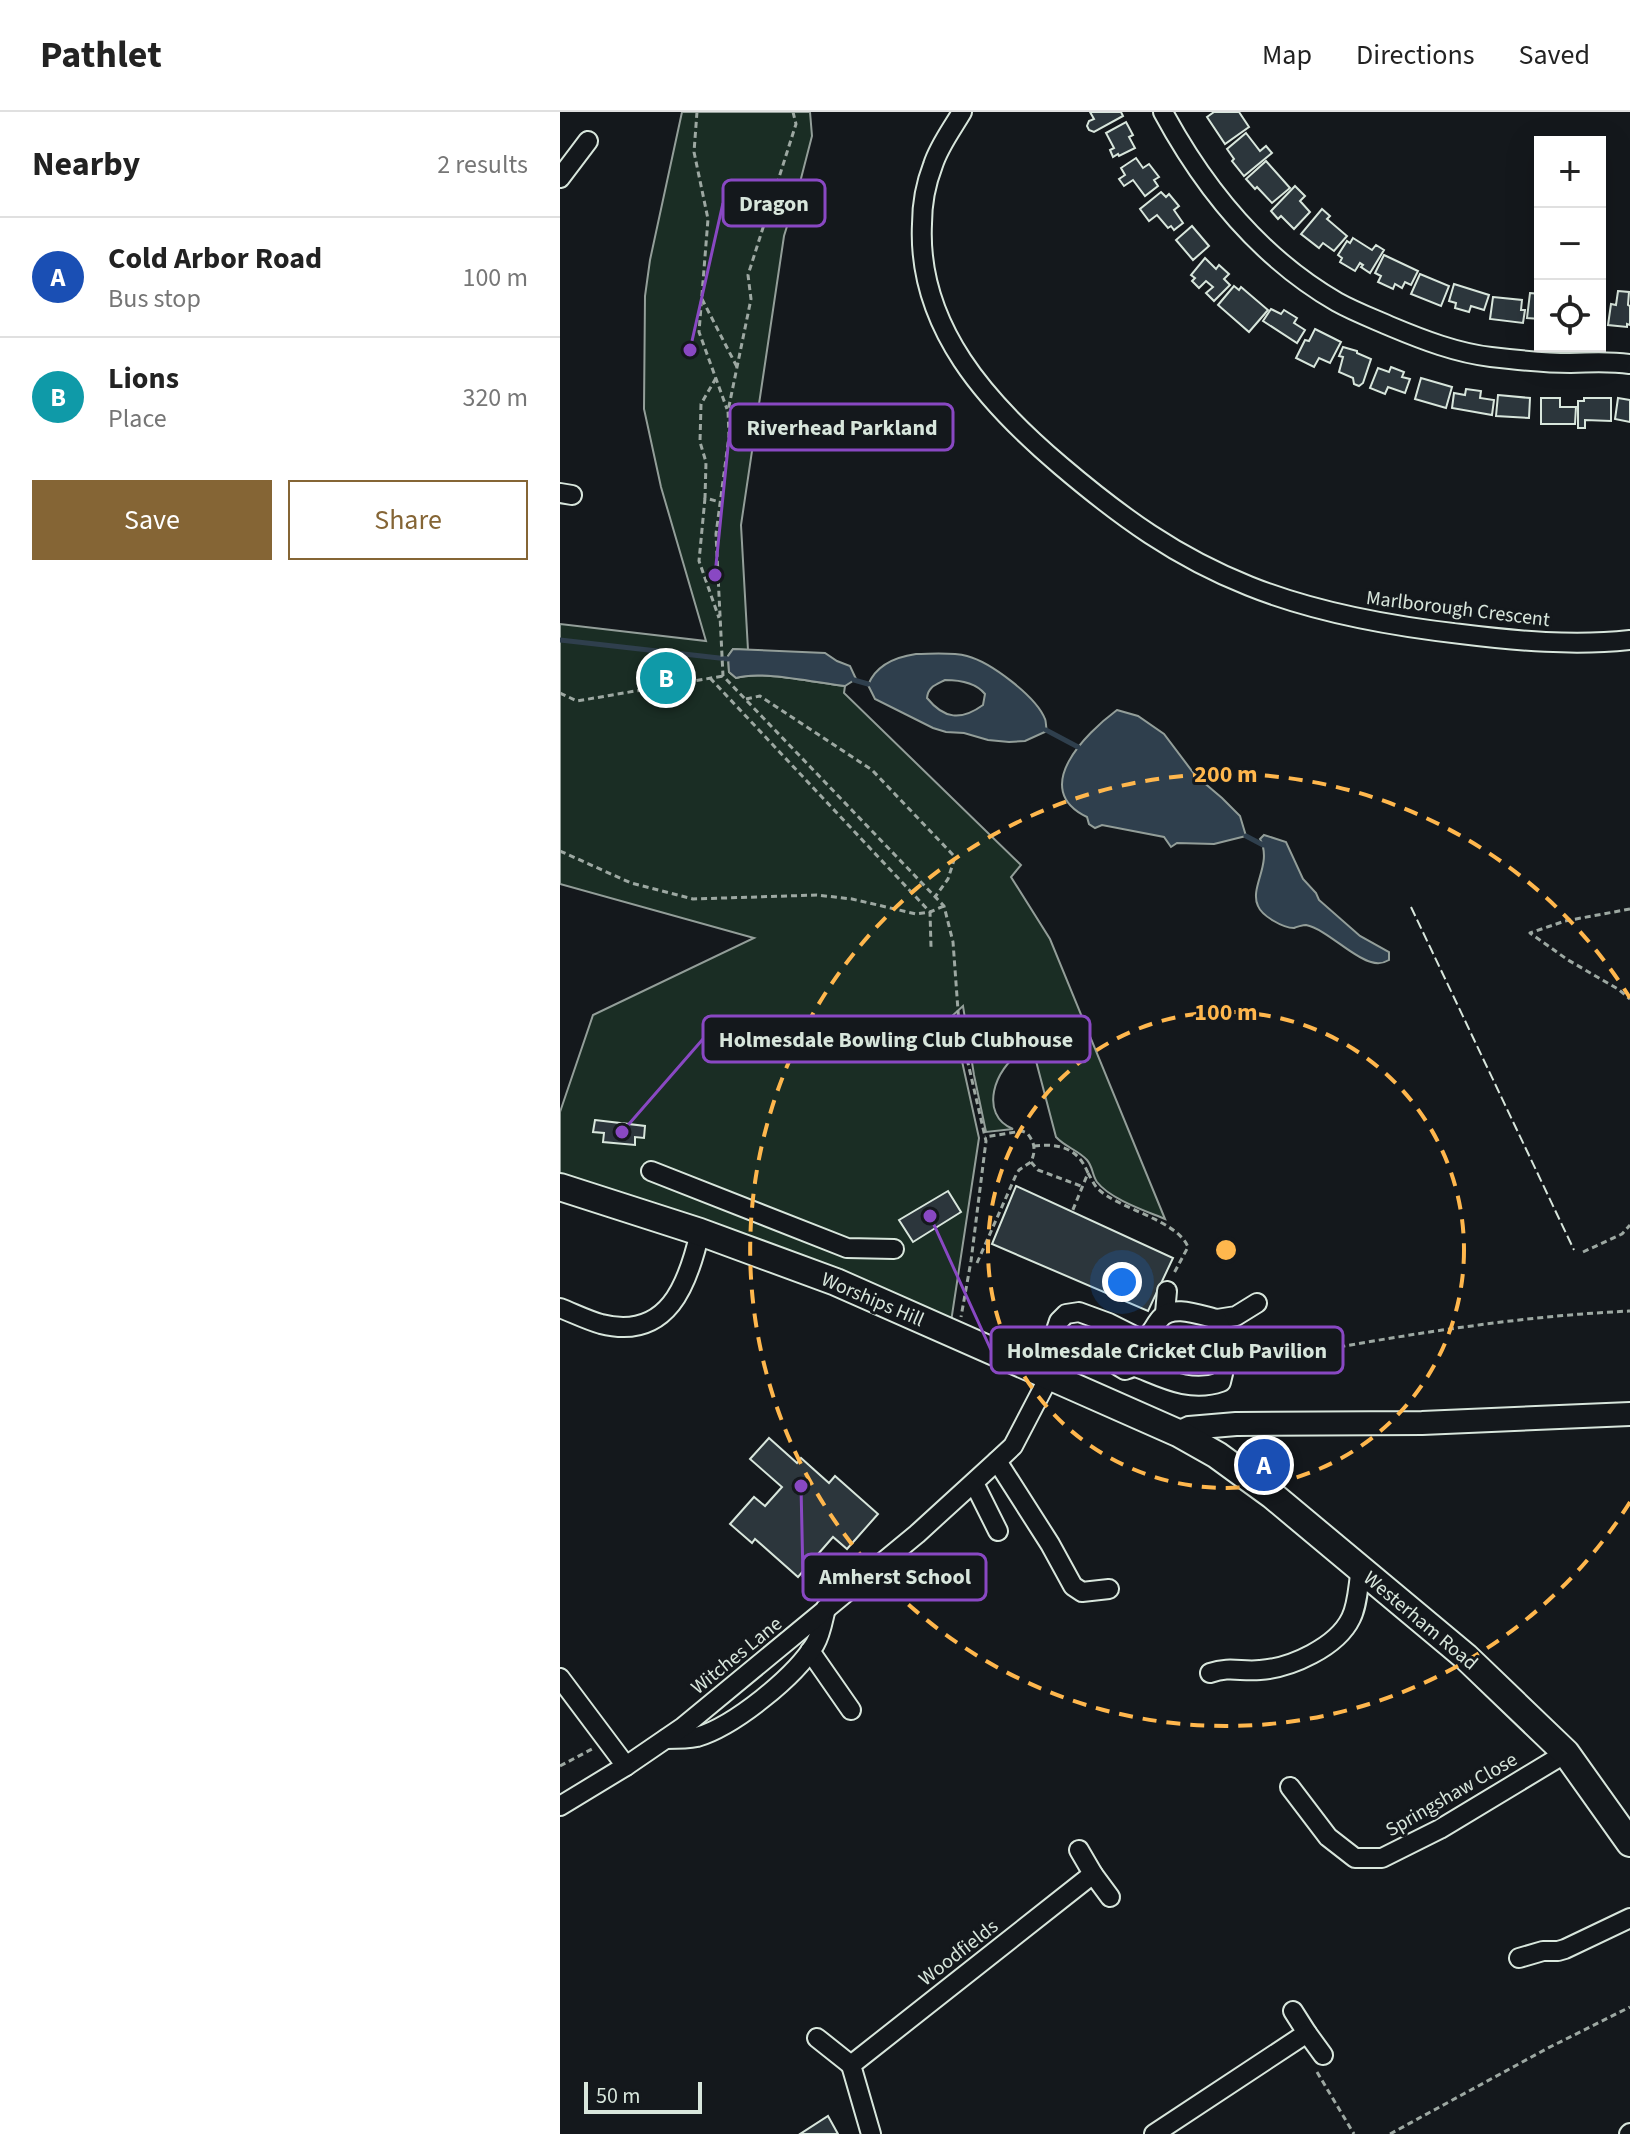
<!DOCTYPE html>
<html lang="en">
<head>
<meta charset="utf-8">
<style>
	:root { --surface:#fff; --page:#f6f6f6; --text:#222; --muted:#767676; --line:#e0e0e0; --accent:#856535 }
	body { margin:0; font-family:"Source Sans 3",sans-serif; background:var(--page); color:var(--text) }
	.controls { position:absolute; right:24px; top:24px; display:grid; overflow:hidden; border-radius:0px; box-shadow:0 8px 32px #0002 }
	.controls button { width:72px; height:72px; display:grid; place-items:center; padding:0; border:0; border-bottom:2px solid var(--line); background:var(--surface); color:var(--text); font:40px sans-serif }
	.scale { position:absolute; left:24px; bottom:20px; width:118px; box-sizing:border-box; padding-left:8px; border:4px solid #d8e6dc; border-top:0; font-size:22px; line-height:28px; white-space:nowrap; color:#d8e6dc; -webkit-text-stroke:6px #14181c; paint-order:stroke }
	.you { position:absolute; left:562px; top:1170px; width:28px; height:28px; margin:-20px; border:6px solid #fff; border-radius:50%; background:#1a73e8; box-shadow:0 0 0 12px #1a73e833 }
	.badge { display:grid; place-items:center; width:52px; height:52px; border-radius:50%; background:var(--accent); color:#fff; font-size:26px; font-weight:700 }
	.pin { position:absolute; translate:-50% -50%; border:4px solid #fff; box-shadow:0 2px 8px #0006 }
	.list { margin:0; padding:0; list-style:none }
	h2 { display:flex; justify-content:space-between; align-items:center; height:104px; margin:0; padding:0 32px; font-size:34px }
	h2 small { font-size:26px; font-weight:400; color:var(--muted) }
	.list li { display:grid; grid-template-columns:52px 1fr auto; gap:24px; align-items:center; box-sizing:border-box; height:120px; padding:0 32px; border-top:2px solid var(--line) }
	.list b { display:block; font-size:30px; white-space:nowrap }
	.list p { margin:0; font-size:26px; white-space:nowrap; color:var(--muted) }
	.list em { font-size:26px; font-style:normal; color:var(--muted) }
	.actions { display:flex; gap:16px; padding:24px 32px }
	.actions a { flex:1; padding:18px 0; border:2px solid var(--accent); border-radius:0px; text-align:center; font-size:28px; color:var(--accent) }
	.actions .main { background:var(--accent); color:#fff }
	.icon { flex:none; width:44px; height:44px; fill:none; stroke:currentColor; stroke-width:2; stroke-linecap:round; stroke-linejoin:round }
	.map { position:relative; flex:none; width:1070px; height:2022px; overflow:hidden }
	header { display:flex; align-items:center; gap:48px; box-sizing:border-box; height:112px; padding:0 40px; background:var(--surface); border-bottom:2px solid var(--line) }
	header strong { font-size:38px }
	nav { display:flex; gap:44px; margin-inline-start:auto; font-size:28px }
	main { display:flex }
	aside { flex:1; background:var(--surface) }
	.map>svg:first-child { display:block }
	.green { fill:#1a2d24; stroke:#939e99; stroke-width:2 }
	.water { fill:#2f3f4d; stroke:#939e99; stroke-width:2; fill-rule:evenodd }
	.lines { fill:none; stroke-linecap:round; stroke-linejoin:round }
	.stream { stroke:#2f3f4d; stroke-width:5 }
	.building { fill:#2c363c; stroke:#d8e6dc; stroke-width:2 }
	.minor-casing { stroke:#d8e6dc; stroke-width:22 }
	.major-casing { stroke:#d8e6dc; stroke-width:26 }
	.highway-casing { stroke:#d8e6dc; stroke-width:30 }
	.path { stroke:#9da8a2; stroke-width:3; stroke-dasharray:6 4; stroke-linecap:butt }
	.minor { stroke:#14181c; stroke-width:18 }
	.major { stroke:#14181c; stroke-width:22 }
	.highway { stroke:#14181c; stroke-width:26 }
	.fence { stroke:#d8e6dc; stroke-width:2; stroke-dasharray:10 4; stroke-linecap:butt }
	.ring { fill:none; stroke:#ffb74d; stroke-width:4; stroke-dasharray:14 10 }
	.labels { text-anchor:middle; stroke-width:6; stroke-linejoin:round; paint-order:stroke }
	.street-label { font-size:20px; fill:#d8e6dc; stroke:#14181c }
	.centre { fill:#ffb74d; stroke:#14181c; stroke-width:4 }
	.ring-label { font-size:24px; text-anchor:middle; font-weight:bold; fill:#ffb74d; stroke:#14181c; stroke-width:6; stroke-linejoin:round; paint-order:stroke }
	.leader { fill:none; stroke:#8948c3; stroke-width:3 }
	.callout-dot { fill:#8948c3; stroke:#14181c; stroke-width:3 }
	.callout { fill:#14181c; stroke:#8948c3; stroke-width:3 }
	.callout-label { font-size:22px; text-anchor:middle; font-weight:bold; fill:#d8e6dc }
</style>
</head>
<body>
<header>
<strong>Pathlet</strong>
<nav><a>Map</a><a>Directions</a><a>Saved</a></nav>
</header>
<main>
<aside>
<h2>Nearby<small>2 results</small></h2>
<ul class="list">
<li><span class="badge" style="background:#1a4fb4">A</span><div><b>Cold Arbor Road</b><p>Bus stop</p></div><em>100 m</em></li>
<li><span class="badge" style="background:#0f9aa8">B</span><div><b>Lions</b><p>Place</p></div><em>320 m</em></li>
</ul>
<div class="actions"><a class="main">Save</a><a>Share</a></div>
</aside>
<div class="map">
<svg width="1070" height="2022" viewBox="0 0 1070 2022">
	<rect width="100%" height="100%" fill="#14181c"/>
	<path class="green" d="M122,0H250L252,24L237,82L224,124L181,413L188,538L173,537L168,544L169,560L176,566C201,558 257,571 285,574L284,581L461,753L451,765L490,827L605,1107C586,1099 550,1087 537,1070C532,1063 533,1055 527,1048C518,1038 505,1035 496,1025L476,949L471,942L464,941L461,932L467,927L469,921L463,913L456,912L449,918L448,925L453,931L459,932L461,941C435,955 418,1003 453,1017L426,1020L414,963L403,894L392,904L419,1026L389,1223L0,1077V1000L33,903L194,826L0,772V512L146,529L101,375L84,297L85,184L90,148Z"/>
	<g class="water">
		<path d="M173,537L265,541L277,549L290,554L296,567L285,574C257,571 201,558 176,566L169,560L168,544Z"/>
		<path d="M356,542C372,542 391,540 407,544C430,550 476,584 485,607C486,608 486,617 487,619L465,629L449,630L428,628L404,621L386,620L373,616L315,587L308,573C316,553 335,545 356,542ZM385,568C400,568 416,571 425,582L423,593C401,609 384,607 367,586C368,575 375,573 385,568Z"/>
		<path d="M557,598L578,604L604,622L635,663L662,686L680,704L686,724L654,732L617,731L611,735L604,725L542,713L535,716L529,712L527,705C469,677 526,621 557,598Z"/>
		<path d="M704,723L726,730L743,767L756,781L759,788L800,824L829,840V848C824,851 817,852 811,850C793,846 766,817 746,813C743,813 736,815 734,816C723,816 702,804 698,794C689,775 713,752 700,727Z"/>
	</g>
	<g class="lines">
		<g class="stream">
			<path d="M0,528L168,547"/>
			<path d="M294,568L308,572"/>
			<path d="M486,618L518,635"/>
			<path d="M686,724L703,733"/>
		</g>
	</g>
	<g class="building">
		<path d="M530,0H561L563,4L534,20L529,18L527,14L529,9L534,7Z"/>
		<path d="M654,0H679L689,15L665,32L647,5Z"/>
		<path d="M566,10L573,23L569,25L575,36L559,44L558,42L553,45L550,38L554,36L546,21Z"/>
		<path d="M686,21L700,39L706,34L712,41L684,64L672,49L674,47L667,37Z"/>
		<path d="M576,46L583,56L589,52L599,65L594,68L598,74L585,84L573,68L564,74L559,67L565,63L561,56Z"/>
		<path d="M706,49L730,76L712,91L697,75L695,77L686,67Z"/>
		<path d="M735,74L745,84L740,89L750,100L734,117L721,104L718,107L711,99Z"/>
		<path d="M601,80L606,85L609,82L619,94L614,98L623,111L614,118L611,114L608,116L597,103L589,109L580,97Z"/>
		<path d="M762,97L770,104L767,107L787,124L774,139L763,131L759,136L741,122Z"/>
		<path d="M632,114L649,134L633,148L616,128Z"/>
		<path d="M793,126L812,138L816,133L824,138L810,161L801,155L803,153L800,151L795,159L780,150L782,146L778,143L787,129L790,131Z"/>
		<path d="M824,143L858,159L851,173L845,170L842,176L835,172L833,177L818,170L821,164L815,161Z"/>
		<path d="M645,146L656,157L659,153L669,162L664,167L670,173L654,189L646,181L653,175L646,169L639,176L632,169L635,166L631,163Z"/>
		<path d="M860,162L889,174L881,194L851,182Z"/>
		<path d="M894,172L929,183L924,198L911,194L909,200L895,196L896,191L889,189Z"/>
		<path d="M674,174L679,178L681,175L708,198L689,220L658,193Z"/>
		<path d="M1058,179L1069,180L1068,193L1070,194V213L1067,212V215L1048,213L1051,192L1056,193Z"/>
		<path d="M970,181L980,182V207L967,206Z"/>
		<path d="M933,185L962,188L961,198H965L963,211L930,207Z"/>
		<path d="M711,197L721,202L724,198L737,206L734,211L745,218L737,231L703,209Z"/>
		<path d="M755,217L781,230L770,251L759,246L754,255L736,246L745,228L749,229Z"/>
		<path d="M783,235L797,239V241L811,247L803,271L799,274L794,272L793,266L779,260L783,245L779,244Z"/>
		<path d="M831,255L844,260L842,265L850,267L845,281L828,275L825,282L810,276L818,256L829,260Z"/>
		<path d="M861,266L892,275L886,296L855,287Z"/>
		<path d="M906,277L921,279L920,286L934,288L932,303L892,296L894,281L905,283Z"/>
		<path d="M938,283L970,286L969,306L936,304Z"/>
		<path d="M981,286H1000V295H1016L1015,312H981Z"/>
		<path d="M1024,286H1051V309L1025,308V316H1018V289H1024Z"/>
		<path d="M1058,286L1070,288V310L1055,307Z"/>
		<path d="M35,1008L85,1014L84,1026L75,1025V1033L43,1030L44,1021L33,1020Z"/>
		<path d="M456,1074L613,1146L588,1199L432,1132Z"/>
		<path d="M388,1079L401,1100L353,1130L339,1108Z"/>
		<path d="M209,1326L237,1351L241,1346L269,1371L275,1364L318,1402L287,1437L273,1425L238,1465L195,1427L192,1431L170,1412L194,1385L205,1394L222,1375L190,1347Z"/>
		<path d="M268,2004L278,2022H240Z"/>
	</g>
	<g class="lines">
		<defs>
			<g id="minor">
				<path d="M402,0C392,17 379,34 373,53C366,71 362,93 362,112C357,215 428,292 501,354C561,405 616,445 689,474C756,501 830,514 901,522C957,529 1014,534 1070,528"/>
				<path d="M603,0C644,76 701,146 777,190C795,200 814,207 832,215C863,228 897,241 931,245C957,248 984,251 1010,251C1030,250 1050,249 1070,252"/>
				<path d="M0,66L28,29"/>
				<path d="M0,381L12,383"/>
				<path d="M91,1059L287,1136L334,1137"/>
				<path d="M0,1196C13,1201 27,1208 41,1212C108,1229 128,1172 140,1120"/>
				<path d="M605,1201L607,1179"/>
				<path d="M657,1207L676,1204L697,1191"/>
				<path d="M576,1255C604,1266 630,1281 661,1270C667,1249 666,1227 657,1207C640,1203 611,1191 599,1208C592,1217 592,1222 582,1229"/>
				<path d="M437,1349L490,1432L513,1474L522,1480L549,1477"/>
				<path d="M414,1371L438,1419"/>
				<path d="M250,1539L291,1598"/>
				<path d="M650,1561C670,1554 681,1560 700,1558C731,1556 777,1535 791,1506C798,1492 798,1473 801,1457"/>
				<path d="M0,1566L66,1654"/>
				<path d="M106,1627C116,1627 127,1627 137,1625C174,1614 235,1565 255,1532C261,1522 263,1508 266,1496"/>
				<path d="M730,1675L768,1725L795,1746H822L880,1717L1006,1641"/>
				<path d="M0,1694L66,1654L123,1615L357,1422L437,1349L453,1334L489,1265L499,1239L496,1218L499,1209L506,1202L519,1200L549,1211L577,1225L585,1235C583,1248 579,1254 565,1258C530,1239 546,1226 499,1239"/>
				<path d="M533,1762L550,1785"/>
				<path d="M959,1846L983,1839H998L1005,1837L1070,1806"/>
				<path d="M733,1899L747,1921"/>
				<path d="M257,1926L291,1953"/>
				<path d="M311,2022L291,1953L533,1762L519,1738"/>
				<path d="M594,2022L747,1921L763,1943"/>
				<path d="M1069,2022L1070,2021"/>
			</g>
			<path id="major" d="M618,1321L629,1316L676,1312L862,1311L1070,1302"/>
			<path id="highway" d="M0,1075L140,1120L276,1170L618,1321L657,1343L712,1383L906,1545L1006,1641L1070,1731"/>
		</defs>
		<use href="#minor" class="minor-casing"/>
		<use href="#major" class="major-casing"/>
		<use href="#highway" class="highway-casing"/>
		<g class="path">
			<path d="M137,0L134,40L148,107L139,220L167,297"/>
			<path d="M233,0L236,12L188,163L191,187L168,299L169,324L156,422L163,564L384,794L393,830L399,912L426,1029L411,1149L401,1205"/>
			<path d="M142,187L177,255"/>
			<path d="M156,266L141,292L140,330L146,350L145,386L160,390"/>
			<path d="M145,386L139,449L159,506"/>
			<path d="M150,566L370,800L371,835"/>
			<path d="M0,581L17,589L163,564"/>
			<path d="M186,587L200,584L312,658L395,745L388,767L375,785"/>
			<path d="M0,739L71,771L133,787L257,783L292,787L356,802L370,800L384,794"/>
			<path d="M1070,797L1005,809L970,821L1008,848L1058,877L1070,887"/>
			<path d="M474,1034C499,1031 518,1036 528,1061L512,1100"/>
			<path d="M471,1050L478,1058L521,1074"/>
			<path d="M528,1061C531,1066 534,1073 538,1077C559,1097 617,1108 628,1135L613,1163"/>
			<path d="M1023,1140L1062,1122L1070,1113"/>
			<path d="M417,1151L456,1063L459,1058L471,1050C476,1038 475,1031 467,1021L462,1019L425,1025"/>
			<path d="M681,1253C809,1229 939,1205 1070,1199"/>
			<path d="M0,1654L32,1637"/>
			<path d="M757,1960L794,2022"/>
			<path d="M830,2022L988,1936L1070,1895"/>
		</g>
		<use href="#minor" class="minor"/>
		<use href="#major" class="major"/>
		<use href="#highway" class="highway"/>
		<path class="fence" d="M851,795L1014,1138"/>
	</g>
	<g class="ring">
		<circle cx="666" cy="1138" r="238"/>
		<path d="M1070 1390A476 476 0 1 1 1070 886"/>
	</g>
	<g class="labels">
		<g class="street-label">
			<text transform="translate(898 496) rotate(7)" y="7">Marlborough Crescent</text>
			<text transform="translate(313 1187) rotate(23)" y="7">Worships Hill</text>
			<text transform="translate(861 1508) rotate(40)" y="7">Westerham Road</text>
			<text transform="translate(176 1543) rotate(-39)" y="7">Witches Lane</text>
			<text transform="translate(891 1682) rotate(-30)" y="7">Springshaw Close</text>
			<text transform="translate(398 1840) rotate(-38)" y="7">Woodfields</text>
		</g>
	</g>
	<circle cx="666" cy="1138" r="12" class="centre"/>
	<g class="ring-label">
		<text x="666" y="670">200 m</text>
		<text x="666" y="908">100 m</text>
	</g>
	<path class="leader" d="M130 238L163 91M155 463L170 315M62 1020L143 927M370 1104L431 1238M241 1374L243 1465"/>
	<g class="callout-dot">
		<circle cx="130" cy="238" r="8"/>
		<circle cx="155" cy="463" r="8"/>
		<circle cx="62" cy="1020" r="8"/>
		<circle cx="370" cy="1104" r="8"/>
		<circle cx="241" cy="1374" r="8"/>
	</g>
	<g class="callout">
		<rect x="163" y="68" width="102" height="46" rx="8"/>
		<rect x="170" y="292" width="223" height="46" rx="8"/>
		<rect x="143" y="904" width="387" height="46" rx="8"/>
		<rect x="431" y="1215" width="352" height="46" rx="8"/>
		<rect x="243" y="1442" width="183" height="46" rx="8"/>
	</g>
	<g class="callout-label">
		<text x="214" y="99">Dragon</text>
		<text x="282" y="323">Riverhead Parkland</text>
		<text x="336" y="935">Holmesdale Bowling Club Clubhouse</text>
		<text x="607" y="1246">Holmesdale Cricket Club Pavilion</text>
		<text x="335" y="1472">Amherst School</text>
	</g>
</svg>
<div class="controls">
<button>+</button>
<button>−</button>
<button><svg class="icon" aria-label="locate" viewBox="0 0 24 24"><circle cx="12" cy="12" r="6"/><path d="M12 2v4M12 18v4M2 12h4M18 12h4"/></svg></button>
</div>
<div class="scale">50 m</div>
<div class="you"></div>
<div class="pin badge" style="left:704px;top:1353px;background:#1a4fb4">A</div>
<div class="pin badge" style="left:106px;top:566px;background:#0f9aa8">B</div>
</div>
</main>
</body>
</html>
